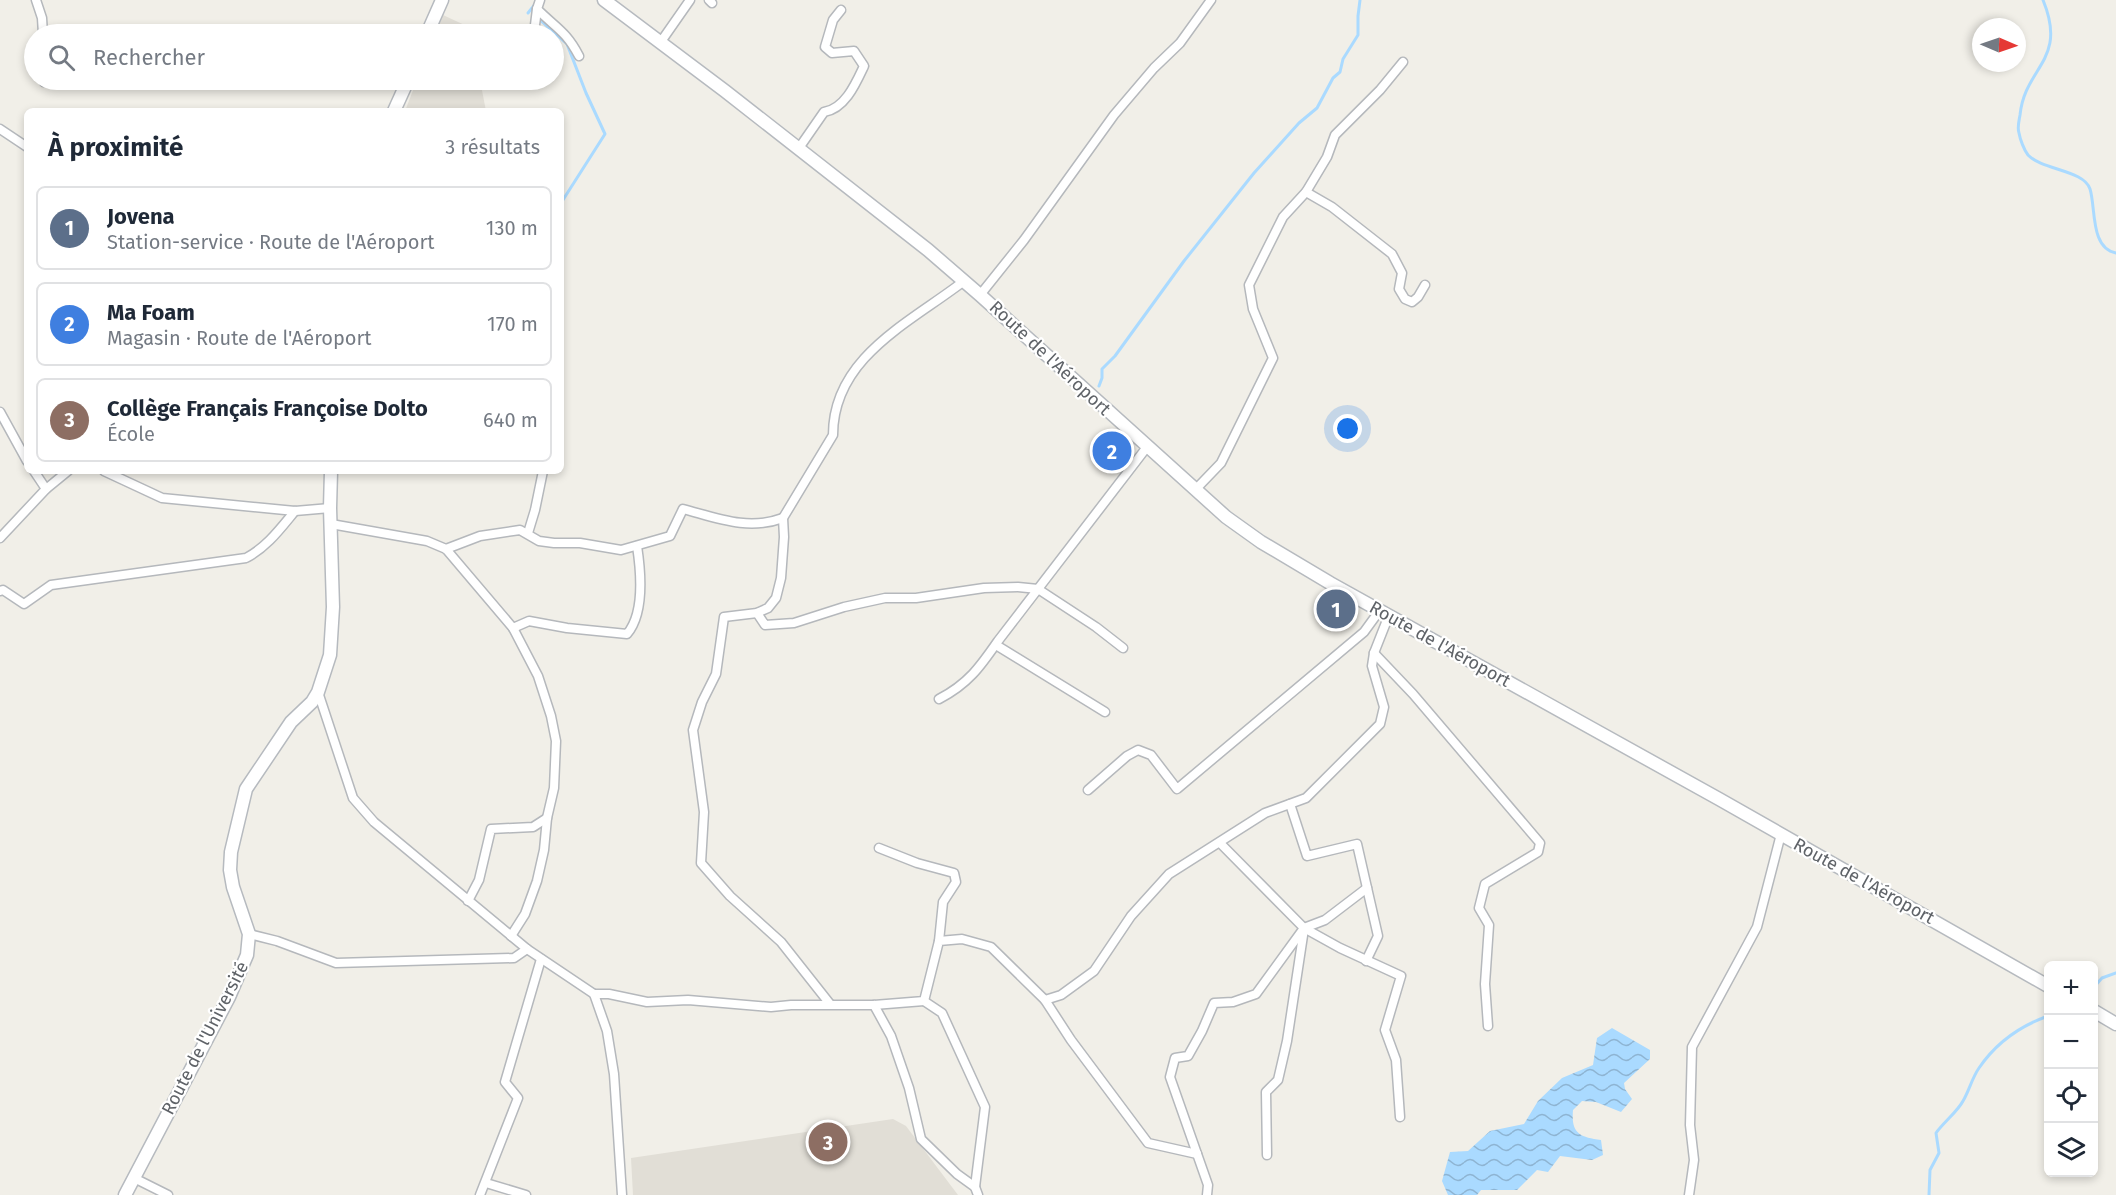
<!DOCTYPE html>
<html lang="fr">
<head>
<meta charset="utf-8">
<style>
	:root { --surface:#fff; --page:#f2f2f3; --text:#1f2937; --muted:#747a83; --line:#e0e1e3; --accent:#111827 }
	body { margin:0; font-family:"Fira Sans",sans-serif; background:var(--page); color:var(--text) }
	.controls { position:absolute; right:18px; bottom:18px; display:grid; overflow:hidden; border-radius:9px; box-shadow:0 3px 9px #0003 }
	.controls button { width:54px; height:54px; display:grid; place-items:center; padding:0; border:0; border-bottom:2px solid var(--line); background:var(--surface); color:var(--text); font:30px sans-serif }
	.compass { position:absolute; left:1972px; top:18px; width:54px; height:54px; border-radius:50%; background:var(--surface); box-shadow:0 3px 9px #0003; rotate:92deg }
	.you { position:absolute; left:1348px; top:429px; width:21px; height:21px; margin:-15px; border:4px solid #fff; border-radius:50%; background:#1a73e8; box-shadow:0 0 0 9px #1a73e833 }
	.badge { display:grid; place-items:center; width:39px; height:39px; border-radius:50%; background:var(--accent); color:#fff; font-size:20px; font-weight:700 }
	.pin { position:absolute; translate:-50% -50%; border:3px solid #fff; box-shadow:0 2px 6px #0006 }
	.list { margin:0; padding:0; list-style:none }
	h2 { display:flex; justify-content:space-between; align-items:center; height:78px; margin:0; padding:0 24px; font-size:26px }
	h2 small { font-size:20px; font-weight:400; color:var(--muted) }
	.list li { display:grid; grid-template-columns:39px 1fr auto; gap:18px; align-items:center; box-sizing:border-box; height:84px; margin:0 12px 12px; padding:0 12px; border:2px solid var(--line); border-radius:9px }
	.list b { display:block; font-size:22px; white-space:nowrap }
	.list p { margin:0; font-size:20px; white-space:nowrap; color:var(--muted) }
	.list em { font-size:20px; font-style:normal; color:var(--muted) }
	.icon { flex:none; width:33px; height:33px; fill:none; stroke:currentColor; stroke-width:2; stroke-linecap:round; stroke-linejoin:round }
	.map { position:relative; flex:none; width:2116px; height:1195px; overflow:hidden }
	.search { position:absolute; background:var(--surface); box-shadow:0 3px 9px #0003; left:24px; top:24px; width:540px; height:66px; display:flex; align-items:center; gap:15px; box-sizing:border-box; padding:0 21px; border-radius:33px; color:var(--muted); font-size:22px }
	.panel { position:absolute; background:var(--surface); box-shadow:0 3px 9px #0003; left:24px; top:108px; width:540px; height:366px; border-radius:9px }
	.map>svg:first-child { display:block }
	.education { fill:#e1ded6 }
	.water { fill:url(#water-waves) }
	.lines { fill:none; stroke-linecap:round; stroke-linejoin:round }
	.stream { stroke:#aadaff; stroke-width:3 }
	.street-casing { stroke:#b5b8bc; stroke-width:11 }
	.secondary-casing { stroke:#b6babf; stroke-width:15 }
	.street { stroke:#fff; stroke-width:8 }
	.secondary { stroke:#fff; stroke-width:12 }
	.labels { text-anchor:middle; stroke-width:4.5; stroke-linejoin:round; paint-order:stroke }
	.street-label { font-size:18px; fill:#5f6368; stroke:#fff }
</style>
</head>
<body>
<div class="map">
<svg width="2116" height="1195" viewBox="0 0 2116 1195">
	<defs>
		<pattern id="water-waves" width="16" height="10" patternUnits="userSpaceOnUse" patternTransform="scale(1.5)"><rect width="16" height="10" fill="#aadaff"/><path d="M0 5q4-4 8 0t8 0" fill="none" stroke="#8eb4d2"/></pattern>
	</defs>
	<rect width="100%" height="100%" fill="#f1efe8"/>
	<g class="education">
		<path d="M443,15L471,28L472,34H434Z"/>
		<path d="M417,80H480L486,111H405Z"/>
		<path d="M893,1119L906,1126L958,1195H633L631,1158Z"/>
	</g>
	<path class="water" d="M1612,1028L1650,1050V1059L1624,1083L1625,1089L1632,1099L1621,1112L1596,1102L1582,1101L1573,1110C1571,1133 1579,1137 1601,1140L1603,1155L1592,1160L1560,1156L1548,1172L1537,1170L1517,1190H1481L1477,1195H1448L1442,1181L1450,1152L1468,1151L1490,1131L1524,1124L1538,1101L1562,1078L1593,1065L1597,1038Z"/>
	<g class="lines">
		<g class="stream">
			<path d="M2043,0C2068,61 2025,66 2020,115C2019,121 2017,128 2019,133C2020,139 2024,150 2028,155C2042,170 2084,170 2090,189C2096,208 2090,248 2116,253"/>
			<path d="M528,13L536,3"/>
			<path d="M539,19L567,44L586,93L605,134L561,203"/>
			<path d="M1099,386L1102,378V369L1115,356L1184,261L1254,173L1299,123L1317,108L1333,78L1340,72L1343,59L1358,35V16L1360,0"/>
			<path d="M2094,987L2102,978L2116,973"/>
			<path d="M1929,1195L1930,1170L1939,1153L1936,1133C1943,1123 1958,1111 1963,1101C1969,1091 1972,1078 1979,1068C1996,1043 2020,1026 2048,1016"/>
		</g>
		<defs>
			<g id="street">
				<path d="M36,0L42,18L43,34"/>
				<path d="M540,0L537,9C556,28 566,31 579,56"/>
				<path d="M709,0L712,3"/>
				<path d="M535,25L537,9"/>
				<path d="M660,43L690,0"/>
				<path d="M44,80V82"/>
				<path d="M0,129L27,147"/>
				<path d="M799,148L824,112C845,109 856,83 864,66L854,51L832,53L825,47L833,20L841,10"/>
				<path d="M1306,192L1332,207L1392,254L1402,273L1399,289L1405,299L1412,302L1418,297L1425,285"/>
				<path d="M980,295L1024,240L1114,115L1154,68L1180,43L1211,0"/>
				<path d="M0,412L27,461"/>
				<path d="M34,471L46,489"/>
				<path d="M104,471L162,498L295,511L330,508"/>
				<path d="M1195,490L1221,463L1273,358L1253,309L1249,285L1283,217L1306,192L1327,157L1335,135L1380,90L1403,62"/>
				<path d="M331,524L427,541L446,549L513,628L538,676L551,716L556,741L554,788L547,818L544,850L537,881L525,914L511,936"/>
				<path d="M528,533L535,510L543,471"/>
				<path d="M0,538L46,489L68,471"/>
				<path d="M446,549L480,536L520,530L539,541L554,543H580L621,550L670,536L683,509C717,518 748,531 783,518"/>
				<path d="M0,591L3,590L24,604L51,585L246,558C267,547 280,529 295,511"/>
				<path d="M757,613L765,625L794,623L844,607L885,598H916L984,588L1018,587L1038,589L1096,627L1123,648"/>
				<path d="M513,628L529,621L567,628L627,634C645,613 641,572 637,546"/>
				<path d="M996,645L1105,712"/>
				<path d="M1374,653L1413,694L1540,843L1538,852L1485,884L1479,908L1489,925L1485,984L1488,1026"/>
				<path d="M318,692L353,798L374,822L527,949L594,994L607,1031L614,1074L622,1195"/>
				<path d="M939,699C968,684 980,667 998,641L1147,447"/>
				<path d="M1088,790L1127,756L1138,750L1151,755L1177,789L1364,632L1380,610"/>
				<path d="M1290,804L1307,856L1357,844L1378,936L1366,961"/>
				<path d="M1220,843L1304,928L1340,948L1401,976L1385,1030L1396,1060L1400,1117"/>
				<path d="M879,848L917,863L954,873L956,882L943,902L939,941"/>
				<path d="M468,901L479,880L491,829L533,827L547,818"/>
				<path d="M249,934L277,941L336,963L514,958L527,949"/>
				<path d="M594,994H609L647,1002L688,1000L771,1007L791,1005H874L924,1001L939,941L962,939L991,947L1045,1000L1061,995L1094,971L1131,916L1169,874L1265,813L1306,798L1380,724L1384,707L1372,666L1374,653L1389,615"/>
				<path d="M1045,1000L1071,1040L1148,1143L1197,1154"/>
				<path d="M924,1001L942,1013L985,1107L975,1187"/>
				<path d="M830,1004L781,942L730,896L701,863L704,812L693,730L702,702L716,674L724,617L757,613L768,608L776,598L781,578L784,537L783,518L833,435C833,357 911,322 964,281"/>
				<path d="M874,1005L891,1036L909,1088L921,1139L957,1174L975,1187L978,1195"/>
				<path d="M1267,1155L1266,1092L1278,1080L1287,1041L1304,929"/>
				<path d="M134,1178L168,1195"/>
				<path d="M486,1183L526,1195"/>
				<path d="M480,1195L518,1098L505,1082L541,959"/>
				<path d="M1207,1195L1208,1185L1170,1077L1175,1058L1188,1056L1202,1031L1214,1003L1233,1002L1256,994L1304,928L1325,920L1367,888"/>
				<path d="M1689,1195L1694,1160L1690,1125L1692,1047L1757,927L1781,834"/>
			</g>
			<g id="secondary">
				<path d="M604,0L725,91L928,250L980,295L1226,517L1261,542L1330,583L1719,799L2048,986"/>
				<path d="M427,34L442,0"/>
				<path d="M394,111L408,80"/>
				<path d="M2094,1011L2116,1024"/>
				<path d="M125,1195L229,997L247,955L249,934L233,887L230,870L231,852L246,789L291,722L312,702L318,692L330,655L333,607L330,508L331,471"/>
			</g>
		</defs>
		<use href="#street" class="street-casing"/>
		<use href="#secondary" class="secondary-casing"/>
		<use href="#street" class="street"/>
		<use href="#secondary" class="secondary"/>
	</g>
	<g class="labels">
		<g class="street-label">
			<text transform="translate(1050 358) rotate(43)" y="6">Route de l'Aéroport</text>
			<text transform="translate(1440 644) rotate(29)" y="6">Route de l'Aéroport</text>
			<text transform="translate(1864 881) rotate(29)" y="6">Route de l'Aéroport</text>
			<text transform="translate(205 1038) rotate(-63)" y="6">Route de l'Université</text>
		</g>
	</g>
</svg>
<div class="controls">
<button>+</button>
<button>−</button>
<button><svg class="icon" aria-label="locate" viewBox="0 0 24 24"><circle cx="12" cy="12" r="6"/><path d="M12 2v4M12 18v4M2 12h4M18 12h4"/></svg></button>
<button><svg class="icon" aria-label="layers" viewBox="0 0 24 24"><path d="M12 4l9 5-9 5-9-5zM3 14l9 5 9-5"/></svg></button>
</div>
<svg class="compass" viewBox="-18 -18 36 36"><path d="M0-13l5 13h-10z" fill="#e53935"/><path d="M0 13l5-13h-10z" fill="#747a83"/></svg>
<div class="you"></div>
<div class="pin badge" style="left:1336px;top:609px;background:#5c6f8a">1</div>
<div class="pin badge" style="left:1112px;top:451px;background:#3f7fe0">2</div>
<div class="pin badge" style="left:828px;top:1142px;background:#8d6e63">3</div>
<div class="search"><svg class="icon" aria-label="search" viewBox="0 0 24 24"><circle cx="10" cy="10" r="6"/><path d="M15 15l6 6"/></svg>Rechercher</div>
<section class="panel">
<h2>À proximité<small>3 résultats</small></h2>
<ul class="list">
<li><span class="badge" style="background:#5c6f8a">1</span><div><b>Jovena</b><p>Station-service · Route de l'Aéroport</p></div><em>130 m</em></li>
<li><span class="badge" style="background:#3f7fe0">2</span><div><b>Ma Foam</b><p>Magasin · Route de l'Aéroport</p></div><em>170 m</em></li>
<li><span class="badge" style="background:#8d6e63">3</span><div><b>Collège Français Françoise Dolto</b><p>École</p></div><em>640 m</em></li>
</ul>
</section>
</div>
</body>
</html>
